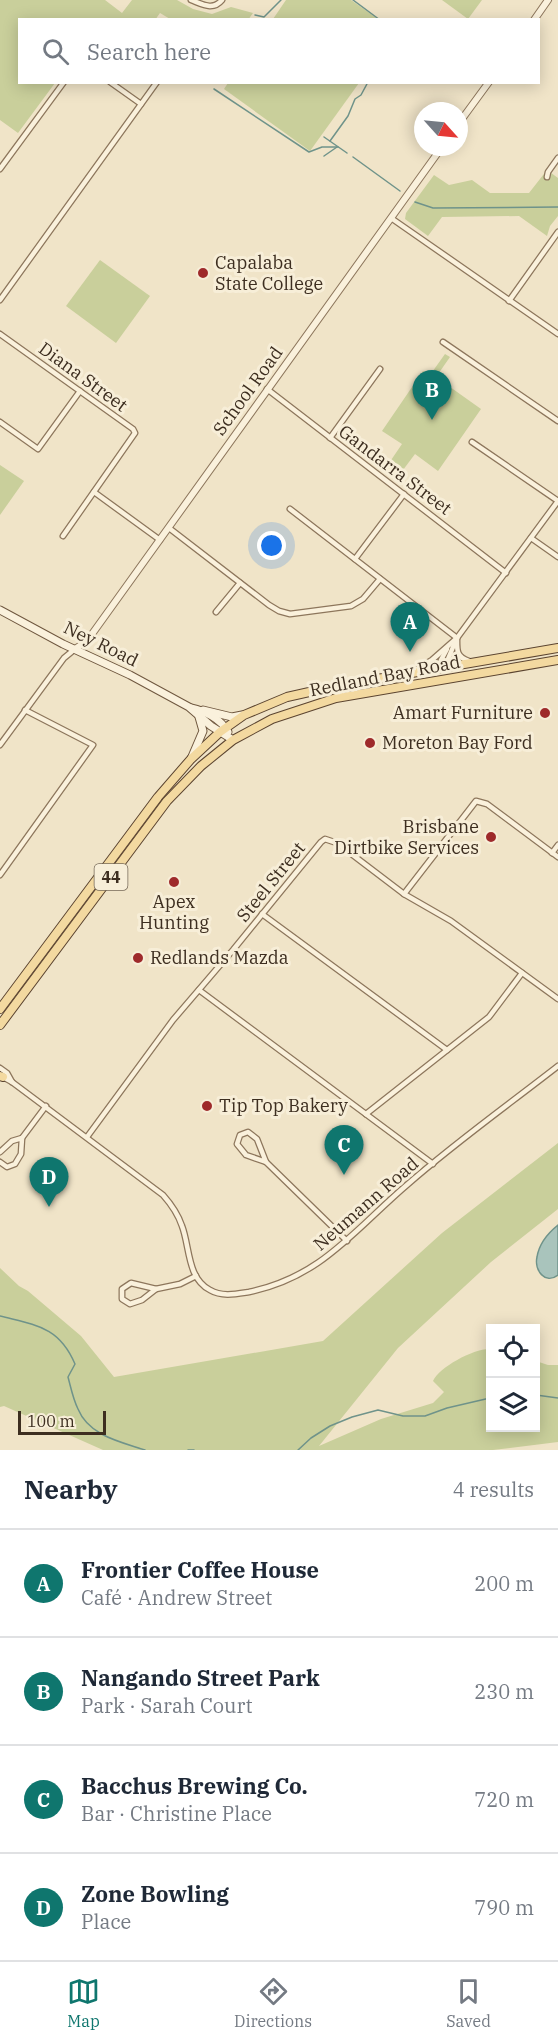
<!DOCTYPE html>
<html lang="en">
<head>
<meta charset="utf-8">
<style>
	:root { --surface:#fff; --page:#f6f6f7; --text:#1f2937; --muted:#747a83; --line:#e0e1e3; --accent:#0f766e }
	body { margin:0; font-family:"IBM Plex Serif",serif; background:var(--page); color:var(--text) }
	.controls { position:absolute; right:18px; bottom:18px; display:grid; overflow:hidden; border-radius:0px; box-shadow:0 3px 15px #0003 }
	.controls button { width:54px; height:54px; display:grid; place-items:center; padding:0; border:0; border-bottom:2px solid var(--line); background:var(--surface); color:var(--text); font:30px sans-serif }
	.compass { position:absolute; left:414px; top:102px; width:54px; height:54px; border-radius:50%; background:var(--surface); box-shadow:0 3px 15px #0003; rotate:117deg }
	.scale { position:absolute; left:18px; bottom:15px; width:88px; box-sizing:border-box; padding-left:6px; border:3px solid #3d2e20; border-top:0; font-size:16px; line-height:21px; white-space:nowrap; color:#3d2e20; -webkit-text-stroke:4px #f7eed8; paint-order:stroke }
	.you { position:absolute; left:272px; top:546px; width:21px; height:21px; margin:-15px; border:4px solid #fff; border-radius:50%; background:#1a73e8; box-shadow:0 0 0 9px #1a73e833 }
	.badge { display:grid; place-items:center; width:39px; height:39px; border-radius:50%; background:var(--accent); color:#fff; font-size:20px; font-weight:700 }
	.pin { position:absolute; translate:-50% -50px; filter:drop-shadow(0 2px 3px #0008) }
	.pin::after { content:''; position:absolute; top:32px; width:21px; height:18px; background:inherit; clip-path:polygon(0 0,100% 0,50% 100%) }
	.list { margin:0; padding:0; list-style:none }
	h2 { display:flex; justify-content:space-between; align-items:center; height:78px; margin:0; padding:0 24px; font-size:26px }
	h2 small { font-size:20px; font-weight:400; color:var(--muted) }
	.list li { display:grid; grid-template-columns:39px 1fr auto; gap:18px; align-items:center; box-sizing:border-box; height:108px; padding:0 24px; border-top:2px solid var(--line) }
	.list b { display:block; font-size:22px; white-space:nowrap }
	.list p { margin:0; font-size:20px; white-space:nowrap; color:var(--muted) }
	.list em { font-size:20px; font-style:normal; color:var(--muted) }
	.icon { flex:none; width:33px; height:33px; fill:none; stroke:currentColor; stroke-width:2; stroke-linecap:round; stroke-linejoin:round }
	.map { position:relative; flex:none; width:558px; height:1450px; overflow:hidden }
	.search { position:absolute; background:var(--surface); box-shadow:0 3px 15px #0003; left:18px; right:18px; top:18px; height:66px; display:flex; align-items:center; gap:15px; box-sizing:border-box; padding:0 21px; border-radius:0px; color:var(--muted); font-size:22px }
	.sheet { height:510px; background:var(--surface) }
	nav { display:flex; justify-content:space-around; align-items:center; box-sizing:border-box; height:84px; border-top:2px solid var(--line); background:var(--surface); font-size:16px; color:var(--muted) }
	nav a { display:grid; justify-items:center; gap:3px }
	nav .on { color:var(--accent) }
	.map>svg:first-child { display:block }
	.green { fill:#c9cf9b }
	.water { fill:#a9c4bc; stroke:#6f938a; stroke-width:1.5 }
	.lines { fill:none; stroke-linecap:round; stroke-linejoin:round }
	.stream { stroke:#6f938a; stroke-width:1.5 }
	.minor-casing { stroke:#8d765c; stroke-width:7 }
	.tertiary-casing { stroke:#8d765c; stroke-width:8 }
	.secondary-casing { stroke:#6f573f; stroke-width:9 }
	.primary-casing { stroke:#5b4430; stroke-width:10 }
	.minor { stroke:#faf1dc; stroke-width:4.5 }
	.tertiary { stroke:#faf1dc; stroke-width:6 }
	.secondary { stroke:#faf1dc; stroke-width:7 }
	.primary { stroke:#f3d9a0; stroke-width:8 }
	.poi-dot { fill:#9e2a2b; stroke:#f7eed8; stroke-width:2 }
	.labels { text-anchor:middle; stroke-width:6; stroke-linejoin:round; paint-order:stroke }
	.shield { fill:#f7eed8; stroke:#756857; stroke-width:1.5 }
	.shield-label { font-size:16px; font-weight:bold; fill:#3d2e20 }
	.poi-label { font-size:18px; fill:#3d2e20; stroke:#f7eed8; text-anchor:start }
	.street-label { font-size:18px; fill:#3d2e20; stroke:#f7eed8 }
</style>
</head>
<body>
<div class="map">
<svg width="558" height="1450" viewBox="0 0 558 1450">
	<rect width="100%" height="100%" fill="#f0e4c8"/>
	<g class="green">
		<path d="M0,0H105L122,13L132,0H177L193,9L212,14L231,7L253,13L248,20L170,19L160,13L155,20H20V82L55,83L18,133L0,120Z"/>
		<path d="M286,0H351L378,19H273Z"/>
		<path d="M442,0H482L468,19Z"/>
		<path d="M228,83L359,82V83L310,151L224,89Z"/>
		<path d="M547,170L558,178V216L550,226L547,236L519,216L442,217L428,236L405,219L406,213L434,175L449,185L472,180L490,193H529Z"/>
		<path d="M100,260L150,296L116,343L66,306Z"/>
		<path d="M445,354L450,357L436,377L481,409L438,471L415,454L397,478L385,469L402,444L382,431L423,371L430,375Z"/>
		<path d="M0,465L24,481L0,515Z"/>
		<path d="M558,1143V1209L491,1262L398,1348L319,1446L381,1419L433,1403L444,1392L433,1381C439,1367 475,1348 490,1349V1428H536V1361L548,1365H558V1442L493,1450H103L4,1406L0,1407V1268L19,1286L28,1291L81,1336L114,1377L323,1341L442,1233Z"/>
	</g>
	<path class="water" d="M558,1225V1275C545,1285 534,1270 537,1257C539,1244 548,1233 558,1225Z"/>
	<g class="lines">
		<g class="stream">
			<path d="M353,0L380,20"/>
			<path d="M255,15L264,17L281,0"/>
			<path d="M214,89L309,152L322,147H338"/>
			<path d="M324,137L347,153"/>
			<path d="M330,141L348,116L355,99L361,95L368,82"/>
			<path d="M324,156L337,147"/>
			<path d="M353,157L400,191"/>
			<path d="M415,202L433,208L558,207"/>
			<path d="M0,1316C35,1325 59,1326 75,1364L68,1377C71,1388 73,1399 78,1409C89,1436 121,1442 145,1450"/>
			<path d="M536,1395L558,1398"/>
			<path d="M188,1450H194"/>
			<path d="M298,1450L311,1438L330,1426L352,1417L378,1410L403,1416H425L447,1408L490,1398"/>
		</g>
		<defs>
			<g id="minor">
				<path d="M191,0C202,4 213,11 222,0"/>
				<path d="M110,82L141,104"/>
				<path d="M0,169L64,82"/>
				<path d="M547,177L548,172L558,158"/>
				<path d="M391,218L558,334"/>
				<path d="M0,300L157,82"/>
				<path d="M509,301L558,232"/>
				<path d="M0,334L133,429L135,433L63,536"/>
				<path d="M443,342L558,421"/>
				<path d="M267,389L506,573"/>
				<path d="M0,422L38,449L80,391"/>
				<path d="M330,438L380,369"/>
				<path d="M472,442L558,501"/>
				<path d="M94,492L160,540"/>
				<path d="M290,509L457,638"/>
				<path d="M169,528L269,605L279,611L290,614L351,606L363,599L380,579"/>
				<path d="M531,538L558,557"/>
				<path d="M355,559L404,494"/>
				<path d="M216,612L240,583"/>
				<path d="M457,638C457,650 456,657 469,661"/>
				<path d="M447,667L448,659L456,640"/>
				<path d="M441,669V660L447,649"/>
				<path d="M416,670L432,660L457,638L558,501"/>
				<path d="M0,745L64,658L75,649"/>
				<path d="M552,853L558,845"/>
				<path d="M0,875L93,745L25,710"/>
				<path d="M404,894L476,801L487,804L558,857"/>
				<path d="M262,914L447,1050"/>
				<path d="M199,990L433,1164"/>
				<path d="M0,1068L7,1073L12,1082"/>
				<path d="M3,1077L12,1082L163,1195C171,1204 178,1214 182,1226C190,1247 187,1278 210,1290C222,1297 236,1294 249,1292C322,1277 355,1229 408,1184C456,1142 508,1105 558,1066"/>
				<path d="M366,1114L489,1017L522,973"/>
				<path d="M248,1132L257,1139L266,1162L246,1155L237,1144L240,1135Z"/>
				<path d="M87,1137L173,1020L233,950L321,842L325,839L337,843L404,894L451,921L558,999"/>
				<path d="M22,1138L46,1106"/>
				<path d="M0,1152L12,1141L22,1138L21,1154L15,1164L7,1167L0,1162"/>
				<path d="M266,1162L347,1241"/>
				<path d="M131,1283L156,1289L142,1300L130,1304L122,1299V1289Z"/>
				<path d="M156,1289L180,1284L196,1276"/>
			</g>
			<g id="tertiary">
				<path d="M534,20L548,0"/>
				<path d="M459,123L489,82"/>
				<path d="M75,649L87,641L442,147"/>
			</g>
			<g id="secondary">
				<path d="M0,610L63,644L130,675L189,707L211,726L233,740"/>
				<path d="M191,708C205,711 221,719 228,732"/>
				<path d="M203,710L232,717L242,715"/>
				<path d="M191,759L203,731L199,717"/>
			</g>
			<g id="primary">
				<path d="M0,1009L158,797L191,759L220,732L244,715L287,697L336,686L558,648"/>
				<path d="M0,1025L167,801L201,766L233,740L272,719L336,698L558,660"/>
				<path d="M0,1076L3,1077"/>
			</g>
		</defs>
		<use href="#minor" class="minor-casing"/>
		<use href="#tertiary" class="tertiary-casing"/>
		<use href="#secondary" class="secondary-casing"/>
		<use href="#primary" class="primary-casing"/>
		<use href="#minor" class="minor"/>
		<use href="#tertiary" class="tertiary"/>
		<use href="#secondary" class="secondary"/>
		<use href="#primary" class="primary"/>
	</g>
	<g class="poi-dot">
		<circle cx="203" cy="273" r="6"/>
		<circle cx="545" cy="713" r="6"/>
		<circle cx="370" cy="743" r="6"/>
		<circle cx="491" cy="837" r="6"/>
		<circle cx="174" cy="882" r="6"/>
		<circle cx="138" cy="958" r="6"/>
		<circle cx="207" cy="1106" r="6"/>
	</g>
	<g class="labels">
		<rect class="shield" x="94.5" y="864" width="33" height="26" rx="4.5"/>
		<g class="shield-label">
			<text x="111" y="883">44</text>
		</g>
		<g class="poi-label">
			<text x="215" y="269">Capalaba<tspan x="215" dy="21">State College</tspan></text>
			<text x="533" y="719" text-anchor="end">Amart Furniture</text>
			<text x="382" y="749">Moreton Bay Ford</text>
			<text x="479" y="833" text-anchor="end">Brisbane<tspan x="479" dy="21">Dirtbike Services</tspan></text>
			<text x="174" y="908" text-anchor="middle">Apex<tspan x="174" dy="21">Hunting</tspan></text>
			<text x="150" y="964">Redlands Mazda</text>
			<text x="219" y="1112">Tip Top Bakery</text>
		</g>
		<g class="street-label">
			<text transform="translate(83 377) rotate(36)" y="6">Diana Street</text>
			<text transform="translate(248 391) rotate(-54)" y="6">School Road</text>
			<text transform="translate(395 470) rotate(37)" y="6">Gandarra Street</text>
			<text transform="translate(101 644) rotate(26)" y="6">Ney Road</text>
			<text transform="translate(385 676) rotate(-11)" y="6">Redland Bay Road</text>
			<text transform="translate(271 882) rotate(-51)" y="6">Steel Street</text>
			<text transform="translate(366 1204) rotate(-41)" y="6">Neumann Road</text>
		</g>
	</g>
</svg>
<div class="controls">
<button><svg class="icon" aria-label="locate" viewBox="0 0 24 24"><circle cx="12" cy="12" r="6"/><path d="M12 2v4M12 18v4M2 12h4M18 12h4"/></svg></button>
<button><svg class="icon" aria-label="layers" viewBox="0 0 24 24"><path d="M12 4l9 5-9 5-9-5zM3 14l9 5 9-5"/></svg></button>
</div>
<svg class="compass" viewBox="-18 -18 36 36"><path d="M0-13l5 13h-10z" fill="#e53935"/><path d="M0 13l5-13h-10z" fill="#747a83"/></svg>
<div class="scale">100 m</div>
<div class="you"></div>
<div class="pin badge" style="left:410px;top:652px">A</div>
<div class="pin badge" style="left:432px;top:420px">B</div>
<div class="pin badge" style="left:344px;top:1175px">C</div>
<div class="pin badge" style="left:49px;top:1207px">D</div>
<div class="search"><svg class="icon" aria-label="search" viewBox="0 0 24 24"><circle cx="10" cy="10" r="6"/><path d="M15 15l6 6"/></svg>Search here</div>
</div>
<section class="sheet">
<h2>Nearby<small>4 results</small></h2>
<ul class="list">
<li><span class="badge">A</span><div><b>Frontier Coffee House</b><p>Café · Andrew Street</p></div><em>200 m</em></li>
<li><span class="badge">B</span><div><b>Nangando Street Park</b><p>Park · Sarah Court</p></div><em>230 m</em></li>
<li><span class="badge">C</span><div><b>Bacchus Brewing Co.</b><p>Bar · Christine Place</p></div><em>720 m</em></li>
<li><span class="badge">D</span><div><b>Zone Bowling</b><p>Place</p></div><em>790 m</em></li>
</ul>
</section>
<nav>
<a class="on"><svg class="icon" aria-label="map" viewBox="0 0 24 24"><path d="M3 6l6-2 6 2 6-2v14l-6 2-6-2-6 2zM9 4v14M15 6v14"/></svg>Map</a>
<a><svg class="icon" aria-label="directions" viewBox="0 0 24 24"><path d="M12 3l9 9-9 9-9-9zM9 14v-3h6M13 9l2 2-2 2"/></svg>Directions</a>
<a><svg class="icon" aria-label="saved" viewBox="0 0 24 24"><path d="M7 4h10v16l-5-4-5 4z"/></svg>Saved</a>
</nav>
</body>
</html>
